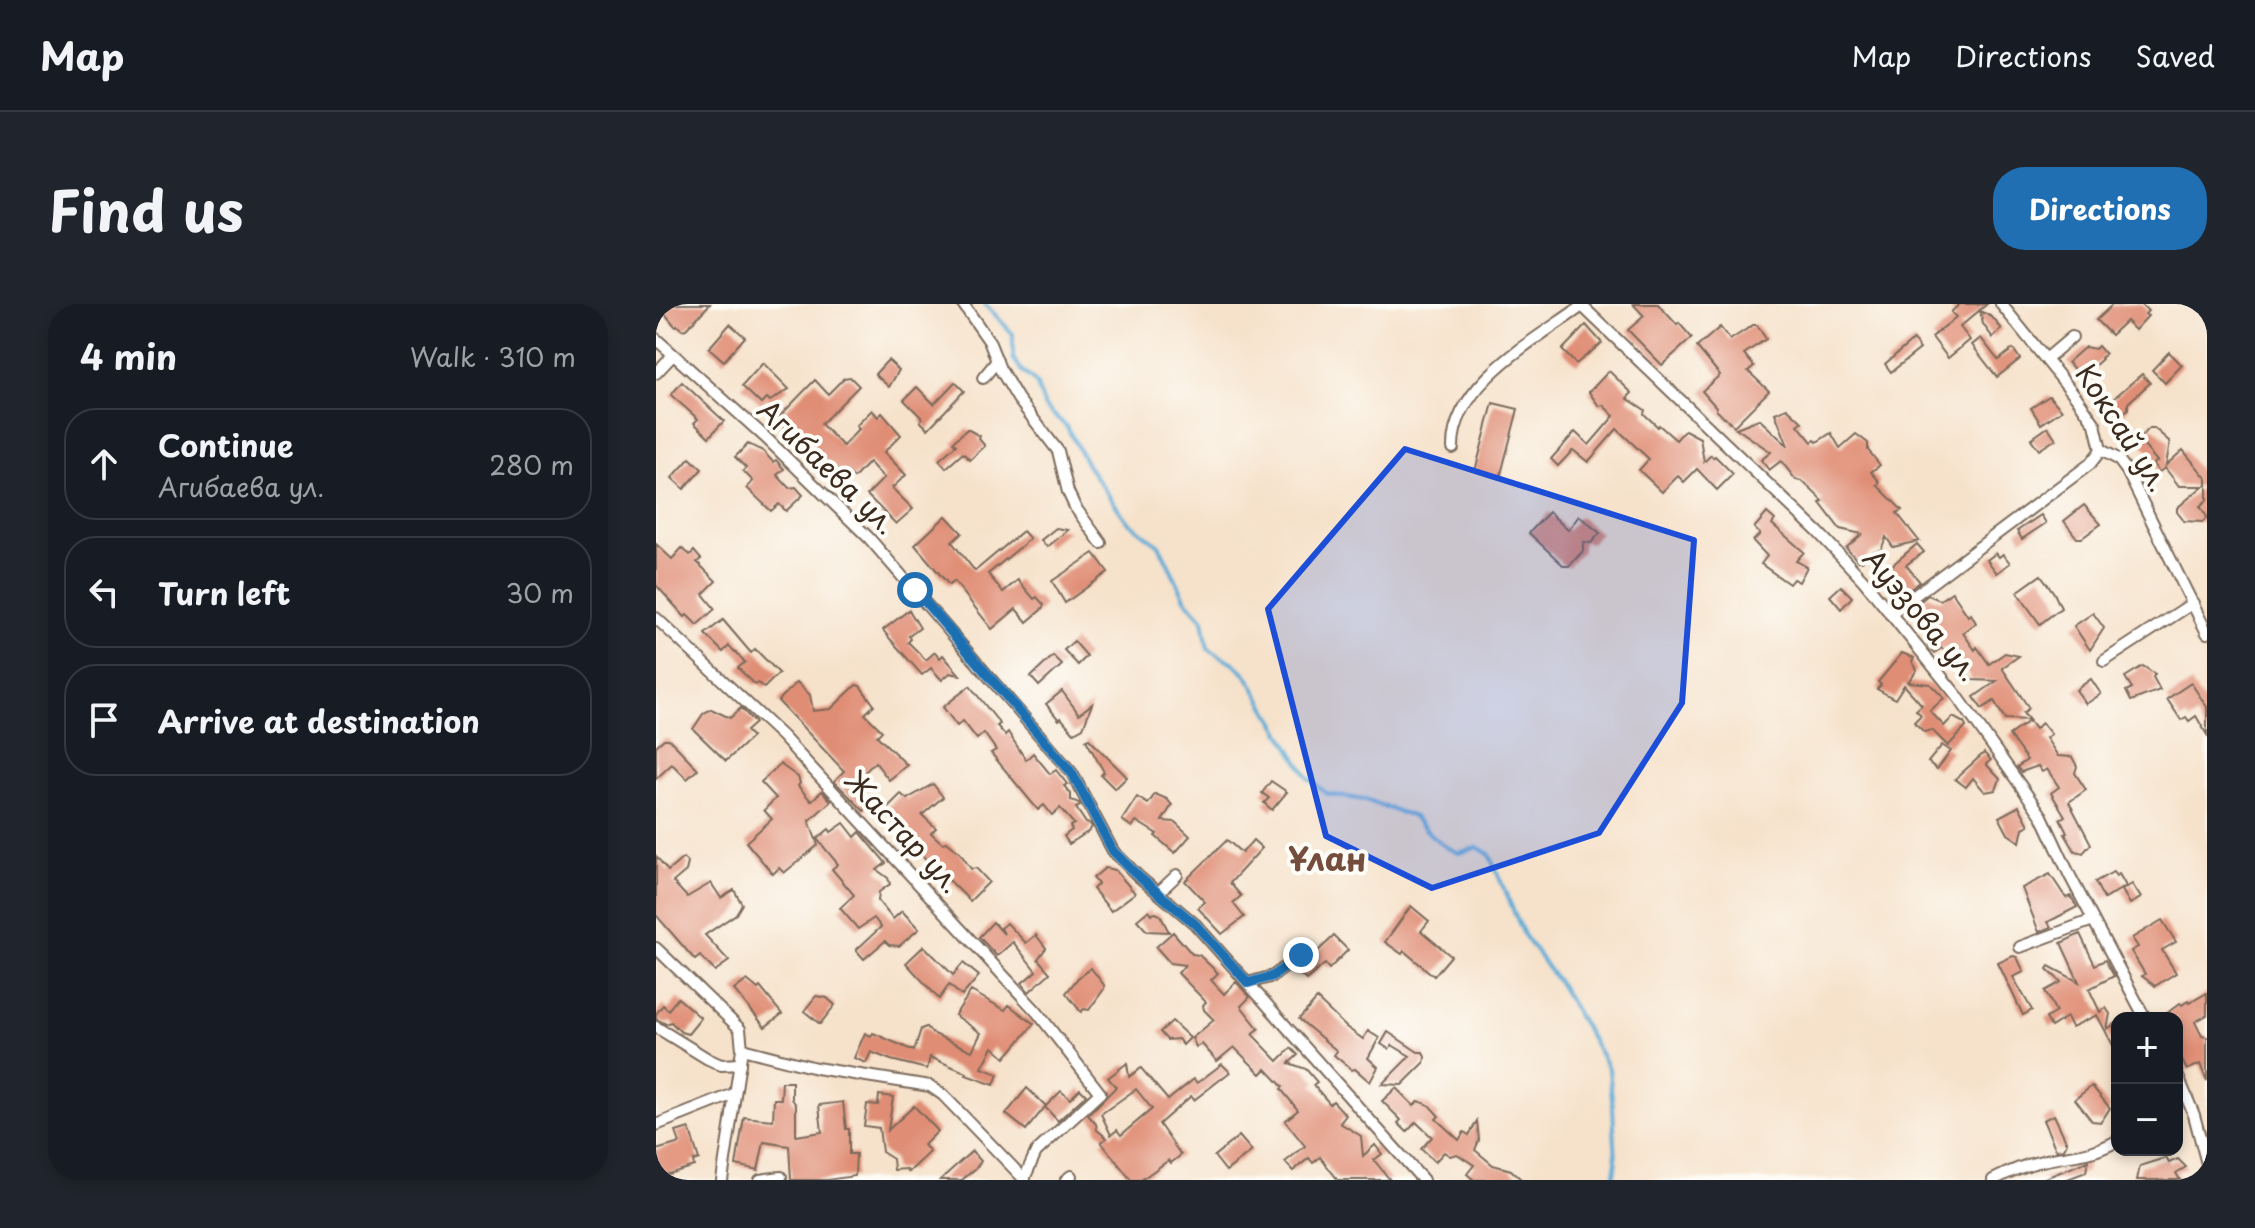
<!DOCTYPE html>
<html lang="en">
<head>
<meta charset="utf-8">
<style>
	:root { --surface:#171b24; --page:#20242c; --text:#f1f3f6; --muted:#9ea1a6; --line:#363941; --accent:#1f6fb2 }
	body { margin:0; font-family:"Playpen Sans",sans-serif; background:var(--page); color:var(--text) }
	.controls { position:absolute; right:24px; bottom:24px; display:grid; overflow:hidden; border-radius:16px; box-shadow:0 4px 12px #0003 }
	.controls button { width:72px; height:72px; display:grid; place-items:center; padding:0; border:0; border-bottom:2px solid var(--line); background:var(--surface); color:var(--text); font:40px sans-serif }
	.stop { position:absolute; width:24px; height:24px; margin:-18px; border:6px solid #1f6fb2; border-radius:50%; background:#fff }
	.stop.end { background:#1f6fb2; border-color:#fff; box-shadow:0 2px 8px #0008 }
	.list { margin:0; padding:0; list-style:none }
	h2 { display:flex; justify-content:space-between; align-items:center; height:104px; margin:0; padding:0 32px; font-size:34px }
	h2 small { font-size:26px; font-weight:400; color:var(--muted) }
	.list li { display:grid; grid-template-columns:52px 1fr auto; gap:24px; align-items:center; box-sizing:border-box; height:112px; margin:0 16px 16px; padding:0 16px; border:2px solid var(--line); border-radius:32px }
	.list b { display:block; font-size:30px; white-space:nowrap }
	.list p { margin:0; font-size:26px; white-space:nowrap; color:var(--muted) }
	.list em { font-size:26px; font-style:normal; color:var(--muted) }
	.icon { flex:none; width:44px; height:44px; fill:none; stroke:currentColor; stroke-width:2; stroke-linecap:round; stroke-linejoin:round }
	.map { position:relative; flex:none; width:1551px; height:876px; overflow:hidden; border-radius:32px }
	header { display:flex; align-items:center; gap:48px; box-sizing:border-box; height:112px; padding:0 40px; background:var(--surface); border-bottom:2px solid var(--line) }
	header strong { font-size:38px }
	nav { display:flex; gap:44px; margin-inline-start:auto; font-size:28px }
	.intro { display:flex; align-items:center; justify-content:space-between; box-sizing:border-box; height:192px; padding:0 48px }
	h1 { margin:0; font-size:56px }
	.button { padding:20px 36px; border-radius:32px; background:var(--accent); color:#fff; font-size:28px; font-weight:700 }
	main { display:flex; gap:48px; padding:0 48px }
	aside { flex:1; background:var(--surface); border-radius:32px; box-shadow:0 4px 12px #0003 }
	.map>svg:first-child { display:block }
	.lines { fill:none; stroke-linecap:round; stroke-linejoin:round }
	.stream { stroke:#5cabd6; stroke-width:4 }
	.building { fill:#e08d74; fill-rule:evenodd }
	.street-casing { stroke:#7c6a5b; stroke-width:14 }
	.street { stroke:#fff; stroke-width:10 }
	.route { stroke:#1f6fb2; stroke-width:10 }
	.marked { fill:#1d4ed8; fill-opacity:0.2; stroke:#1d4ed8; stroke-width:6; stroke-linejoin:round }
	.labels { text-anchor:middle; stroke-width:8; stroke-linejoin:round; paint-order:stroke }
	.street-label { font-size:28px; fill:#3b2a1e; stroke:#fdfcf7 }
	.quarter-label { font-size:32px; font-weight:bold; fill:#754d3c; stroke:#fdfcf7 }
</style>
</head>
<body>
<header>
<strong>Map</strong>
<nav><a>Map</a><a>Directions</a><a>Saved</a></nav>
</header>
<div class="intro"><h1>Find us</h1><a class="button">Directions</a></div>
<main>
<aside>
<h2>4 min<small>Walk · 310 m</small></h2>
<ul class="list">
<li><svg class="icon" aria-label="ahead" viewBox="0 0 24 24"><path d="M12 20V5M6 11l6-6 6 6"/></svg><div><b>Continue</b><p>Агибаева ул.</p></div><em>280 m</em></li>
<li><svg class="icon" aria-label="left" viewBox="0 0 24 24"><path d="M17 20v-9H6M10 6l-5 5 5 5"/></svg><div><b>Turn left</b></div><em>30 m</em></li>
<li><svg class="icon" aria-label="arrive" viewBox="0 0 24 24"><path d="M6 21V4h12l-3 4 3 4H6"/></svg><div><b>Arrive at destination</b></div></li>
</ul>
</aside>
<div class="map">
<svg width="1551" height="876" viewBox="0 0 1551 876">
	<rect width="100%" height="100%" fill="#fdfcf7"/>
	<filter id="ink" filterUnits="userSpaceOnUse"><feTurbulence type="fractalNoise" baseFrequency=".0125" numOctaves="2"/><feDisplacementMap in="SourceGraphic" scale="16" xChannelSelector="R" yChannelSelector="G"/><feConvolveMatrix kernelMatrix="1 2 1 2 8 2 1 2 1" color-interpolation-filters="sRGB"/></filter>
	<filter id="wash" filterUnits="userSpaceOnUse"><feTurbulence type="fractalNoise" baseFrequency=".006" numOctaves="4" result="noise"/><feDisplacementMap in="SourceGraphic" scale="32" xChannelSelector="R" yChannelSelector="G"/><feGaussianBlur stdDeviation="1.8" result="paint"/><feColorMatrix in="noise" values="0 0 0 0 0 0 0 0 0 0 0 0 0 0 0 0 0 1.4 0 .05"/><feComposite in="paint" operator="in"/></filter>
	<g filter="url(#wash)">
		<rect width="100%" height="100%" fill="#f6e2cb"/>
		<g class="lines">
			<path class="stream" d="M329,0L357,30V54L367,68L380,79L389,103L411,123L431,161L471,217L503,241L530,296L547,315L552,345L578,359L590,370L652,474L671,490L709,496L758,513L776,532L790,543L803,549L821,543L833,550L868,631L904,681L953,765L957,805L960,858L957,876"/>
		</g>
		<g id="blocks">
			<g class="building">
				<path d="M15,0H54L30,25L26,26L21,21L19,22L10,11L9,6Z"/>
				<path d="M977,0H1002L1021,21L1023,19L1036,34L1006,61L972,26L988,12Z"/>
				<path d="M1304,0H1331L1304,23L1314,36L1292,54L1276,33L1300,13L1295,8Z"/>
				<path d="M1485,0L1492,7L1489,10L1492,12L1479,26L1470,17L1455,31L1440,16L1456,1Z"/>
				<path d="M1324,7L1336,13L1346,25L1337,34L1327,20Z"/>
				<path d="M74,20L89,33L68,57L53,44Z"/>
				<path d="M930,21L946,39L920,60L906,46Z"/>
				<path d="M1097,21H1101L1110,35L1088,50L1098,62L1092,67L1113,87L1078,122L1060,106V103L1046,87L1064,71L1041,43L1064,23L1074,36Z"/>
				<path d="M1325,34L1342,56L1357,45L1364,55L1341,73L1316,41Z"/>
				<path d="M1257,36L1264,45L1235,68L1229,60Z"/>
				<path d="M1442,42L1449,50L1445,54L1446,55L1425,74L1412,58L1429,43L1439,45Z"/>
				<path d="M1513,48L1526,61L1509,79L1496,66Z"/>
				<path d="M232,56L243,66L233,83L219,70Z"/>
				<path d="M107,59L133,85L114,97L111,94L105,100L86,82Z"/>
				<path d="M953,67L976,89L971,94L989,106L988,110L1002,123L1003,121L1020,136L1029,126L1044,134L1048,158L1055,151L1057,154L1059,152L1077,170L1061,186L1041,165L1028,178L1022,172L1006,188L983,166L993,155L961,125L932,158L917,146L902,162L895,155L919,128L933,141L958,112L947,101L943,102L933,88Z"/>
				<path d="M1486,70L1494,79L1472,99V105L1457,118L1445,105Z"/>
				<path d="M194,73L203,82L165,120L187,142L203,125L200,122L216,106L222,113L226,109L245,131L228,148L250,171L236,184L257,205L240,220L211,191L228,174L213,158L198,174L191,168L187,172L169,155L162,156L121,115L159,76L172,90L188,74Z"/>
				<path d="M26,78L68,117L53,133L38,119L42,115L15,91Z"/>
				<path d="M299,78L308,87L272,125L264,117L266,114L248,96L261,83L278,100Z"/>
				<path d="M1393,92L1406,106L1385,120L1375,104Z"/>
				<path d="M837,99L862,105L844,174L819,167Z"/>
				<path d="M1131,104L1146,118L1142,121L1156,138L1159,136L1161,138L1175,129L1184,144L1200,130L1212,139V146L1224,161L1215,168L1224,178L1221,181L1246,206L1241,209L1263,237L1237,243L1230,233L1225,246L1216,248L1206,257H1202L1190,244L1206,230L1184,225L1164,199L1167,197L1146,177L1140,176L1125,157L1113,166L1105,156L1115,148L1080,124L1103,115L1132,142L1119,109Z"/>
				<path d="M1392,123L1400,135L1383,146L1375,135Z"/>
				<path d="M1494,124H1498L1514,138L1510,161L1527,146L1551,175V196L1544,202L1551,213L1547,218L1528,217L1521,208V204L1547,182H1523L1509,164L1503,168L1497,160L1501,157L1482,135Z"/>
				<path d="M311,125L324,132L323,135L329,142L314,156L307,149L290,164L283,156L300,141L297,138Z"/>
				<path d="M92,140L107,147L117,158L120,156L128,165L121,171L133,184L140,183L147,191L130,207L123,200L115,207L91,184L97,177L87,167L90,164L79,153Z"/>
				<path d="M34,154L46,165L28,185L16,174Z"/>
				<path d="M1428,201L1445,220L1426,234H1421L1408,217Z"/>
				<path d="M893,208L912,226L923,212L944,229L935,239L927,238V247L913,262H908L873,229Z"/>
				<path d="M1111,209L1119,216L1116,220L1148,248L1140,257L1151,263L1143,278L1137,275L1133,280L1105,260L1111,252L1097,237L1104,230L1098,224Z"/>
				<path d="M1385,211L1390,219L1366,235L1361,227Z"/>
				<path d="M290,212L306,229L296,238L319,267L367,227L374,235L332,270L347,288L362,276L378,295L381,293L388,301L385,306L371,318L360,305L336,325L298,277L293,281L259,241Z"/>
				<path d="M400,224L412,226L391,243L385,236Z"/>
				<path d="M0,240L16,255L26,244L34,251L38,247L45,255L41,258L60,277L47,290L59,305L41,321L31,311L29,313L0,281Z"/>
				<path d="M1261,240L1268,248L1250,261L1264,278L1245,292L1235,280L1240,275L1237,272L1232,276L1227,269Z"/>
				<path d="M438,249L452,268L409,299L396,277Z"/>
				<path d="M1340,249L1343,253L1347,250L1354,259L1341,269L1331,256Z"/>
				<path d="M1385,271L1398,289L1405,304L1384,320L1361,288Z"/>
				<path d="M1185,282L1196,293L1185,305L1174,292Z"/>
				<path d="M1296,288L1312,312L1315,310L1320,319L1307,329L1319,346L1321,343L1333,360L1349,349L1363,352L1346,364L1373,404L1367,409L1373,416L1349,415L1338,397L1326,405L1318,393L1341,377L1316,376L1298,352L1294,355L1286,344L1278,349L1271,340L1279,335L1257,303L1272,291L1284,296Z"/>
				<path d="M253,306L264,324L253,332L255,335L252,338L270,356L279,348L284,354L287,351L304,371L294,369L286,376L275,364L266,371L235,336L227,326Z"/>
				<path d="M1437,309L1448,324L1434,346L1418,322Z"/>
				<path d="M67,316L95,349L99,345L123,369L108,384L102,379L99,381L82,364L89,358L73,342L67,348L49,330Z"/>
				<path d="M418,337L431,352L422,361L408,346Z"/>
				<path d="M1246,349L1258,354L1256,357L1261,366L1252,378L1274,380L1288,394L1274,407L1288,422L1297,413L1308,419L1310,423L1292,442L1276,426L1268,428L1258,418L1265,411L1260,406L1266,401L1248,381L1239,395L1221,385L1225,381L1222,378Z"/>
				<path d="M397,352L406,361L383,382L375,373Z"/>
				<path d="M1487,362L1499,370L1497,373L1504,386L1475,397L1470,387L1476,384L1469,373Z"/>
				<path d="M1435,375L1445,390L1430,400L1420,386Z"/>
				<path d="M141,378L154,391L157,407L175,405L200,381L204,382L218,401L209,410L226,427L221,432L251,461L233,476L219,458L196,481L215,500L208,507L178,477L188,467L122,397Z"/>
				<path d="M1535,379L1551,403V431L1540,412L1533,417L1530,413L1525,416L1511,395Z"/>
				<path d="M314,382L344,420L341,422L349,431L352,428L370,456L377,449L394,470L400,466L411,480L408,482L415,490V496L423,499L424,502L420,504L430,519L434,520L436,523L433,527L413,540L408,532L416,526L414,522L418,520L404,504L396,511L388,501L382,506L335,449L340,446L328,429L321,435L307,417L301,422L287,403Z"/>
				<path d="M406,387L423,410L436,400L427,424L418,429L405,414L403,416L390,400Z"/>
				<path d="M85,404L99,419L90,427L96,433L70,457L37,425L47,410L55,405L74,414Z"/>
				<path d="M1373,417L1379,425L1386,419L1395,430L1390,434L1402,452L1416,453L1421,462L1419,469L1430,486L1413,498L1435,540L1427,549L1419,547L1409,530L1411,529L1404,515L1409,512L1395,489L1403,483L1391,465L1386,468L1382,462L1365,468L1361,463L1371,456L1353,431Z"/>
				<path d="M8,435H13L42,465L31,475L16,460L0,475V442Z"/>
				<path d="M433,435L471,473L459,485L445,471L448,468L430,436Z"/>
				<path d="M1286,441L1295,447L1281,465L1272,458Z"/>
				<path d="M1328,449L1335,456L1330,460L1344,475L1340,486L1329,488L1317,474L1310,483L1299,475Z"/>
				<path d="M124,460L142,473L144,479L142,482L155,497L166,487L175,497L153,517L162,541L128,569L123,564L117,570L90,538L116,515L108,506L120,494L105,478Z"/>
				<path d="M615,477L631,488L616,506L608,499L613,494L606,489Z"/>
				<path d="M277,480L287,493L266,511L280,524L275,529L286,539L291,538L304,549L315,565L320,564L333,578L314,597L292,575L291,577L283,570L265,550L268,548L232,512L233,510L229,506L245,490L251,495Z"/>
				<path d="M499,490L511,495L516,501L506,517L519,518L534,532L519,549L499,532L501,530L480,517L476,523L466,516L481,493L492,500Z"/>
				<path d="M1363,502L1373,521L1367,524L1364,538L1352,530L1343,513Z"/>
				<path d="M188,519L199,533L204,528L230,559L221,566L232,574L234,580L223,588L222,597L237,615L246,607L263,625L243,642L233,641L229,637L208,655L200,646L225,623L218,614L202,625L184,604L198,591L176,565L182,560L161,535L173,525L175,528Z"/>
				<path d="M571,536L586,549L597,536L606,544L574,579L585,592L577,599L588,613L566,630L542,604L549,598L529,577Z"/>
				<path d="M0,552L12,567L27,554L32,559L30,567L17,578L31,593L55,579L65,594L78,586L86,600L80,610L49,631L73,657L59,667L44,652L39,656L0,611Z"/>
				<path d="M449,564L459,566L479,589L455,607L437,585L442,580L437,574Z"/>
				<path d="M1457,568L1460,572L1463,570L1470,582L1448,595L1439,578Z"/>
				<path d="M1394,570L1410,594L1415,592L1421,603L1392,618L1395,623L1383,628L1366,584Z"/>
				<path d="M1476,580L1485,594L1474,600L1466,586Z"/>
				<path d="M755,602L773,617L765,627L795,652L778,672L748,647L746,650L729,638Z"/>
				<path d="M493,606L496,610L500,609L504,611L513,628L491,627L481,616Z"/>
				<path d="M1506,616L1520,638L1506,646L1520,669L1499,682L1486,672L1489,670L1475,647L1482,643L1476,634Z"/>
				<path d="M337,618L348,630L345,624L351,619L370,639L380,631L390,644L382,655L394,669L373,688L366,679L380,667L357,638L341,652L323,633Z"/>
				<path d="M517,628L536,650L543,651L562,669L555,676L568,690L580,678L594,693L585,702L603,725L596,730L622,757L635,744L642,751L633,759L650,765L661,778L657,781L659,783L674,800L677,797L690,811L684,819L705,832L707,852L719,841L726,850L718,856L734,876H682L664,853L657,859L653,854L637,867L629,858L649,842L629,817L642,806L625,785L627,783L610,765L605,770L578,743L561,757L546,740L540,743L536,734L558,716L548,706L547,701L550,698L522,669L529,661L514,659L500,643Z"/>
				<path d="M1424,630L1439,661L1449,656L1458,672L1433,685L1444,708L1450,704L1454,710L1451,725L1461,719V749L1441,711L1416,723L1411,713L1395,723L1390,714L1400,708L1389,687L1405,678L1391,665L1393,662L1423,678L1405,639Z"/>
				<path d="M678,632L692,646L673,665L669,660L650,676L641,667Z"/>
				<path d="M268,642L297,671L307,659L323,672L306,692L293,681L283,695L250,659Z"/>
				<path d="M1357,652L1361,653L1368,668L1357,673L1376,706L1367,711L1342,659Z"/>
				<path d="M435,664L448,681V685L433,706L428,705L425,708L410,689L422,674Z"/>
				<path d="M91,676L102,685L104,683L126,710L109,723L78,686Z"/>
				<path d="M315,687L349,706L353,701L378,720L349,754L337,743L326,764L342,770L338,781L310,771L311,769L274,753L271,765L235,756L215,748L210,759L198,754L209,729L215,732L217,729L258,747L265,725L270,723L276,729L316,747L325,729L299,711Z"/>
				<path d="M1551,689V711L1539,718L1546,732L1551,733V777L1544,760L1531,766L1521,747V714H1505L1524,699L1526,701L1532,697L1533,699Z"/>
				<path d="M160,692L171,694L179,701L164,720L148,707Z"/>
				<path d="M22,694L45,714L32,730L25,728L15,718L10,720L0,715V710L7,701L12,706Z"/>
				<path d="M661,695L690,723L707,735L712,727L723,734L712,754L722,763L714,778L699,765L696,766L678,751L681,747L643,715Z"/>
				<path d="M516,717L534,734L527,741L522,735L511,736L504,728Z"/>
				<path d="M732,728L762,748H767L769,753L768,759L746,781L726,780L754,752L736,741L733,745L725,740Z"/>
				<path d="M471,759L473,773L485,764L512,796L538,775L541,779L566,760L574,768L538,796L535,792L503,820L525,851L515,859L513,856L485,876H475L445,838L451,834L441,826L440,820L432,811L460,783L452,774ZM480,785L496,805L465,831L461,826L455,831L445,810Z"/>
				<path d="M126,778H136V795L140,801V832L166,828L163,801L187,798L190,825H193V850H200L199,872L171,876H135L133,842L108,838L102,866L80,861L88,813L117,816L118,795H125Z"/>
				<path d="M1436,782L1454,804L1445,818L1436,817L1419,795Z"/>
				<path d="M371,784L390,802L405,787L414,795L424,785L430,791L402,817L389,803L370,826L350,810Z"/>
				<path d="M740,784L758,802L762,797L773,801L783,812L780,815L803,836L808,828L813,831L821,817L823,836L819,846L837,861L855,866L866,876H818L811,870L818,861L801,850L794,852L788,848L779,858L765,845L776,833L760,818L751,828L742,819L745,816L726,797Z"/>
				<path d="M223,791L237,793L232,826L258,802L282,827L268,841L274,848L253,868L250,865L238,866L237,855L226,848L223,824L208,822L211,800L222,801Z"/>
				<path d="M1398,811L1411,839L1408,845L1400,846L1387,816Z"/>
				<path d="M33,824L43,855L37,857L38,862L0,874V846L24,839L20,828Z"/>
				<path d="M583,832L596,847L570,867L558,852Z"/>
				<path d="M316,847L325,857L320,864L306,876H284Z"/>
				<path d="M1510,854L1513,859L1522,855L1530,863L1520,869L1524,876H1481L1484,862Z"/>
				<path d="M1432,857L1430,868L1409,876H1384Z"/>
			</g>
		</g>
	</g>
	<g filter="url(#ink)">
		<use href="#blocks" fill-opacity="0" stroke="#7c6a5b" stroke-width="2"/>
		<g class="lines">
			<defs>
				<g id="street">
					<path d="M307,0L333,37L344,65L362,95L402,147L412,188L419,203L445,239"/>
					<path d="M924,0L1162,228L1208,277L1302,393L1386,512L1414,572L1489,714"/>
					<path d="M1345,0L1421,94L1439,120L1445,146"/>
					<path d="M0,35L109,133L213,234L416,469L457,547L482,572L539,620L767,876"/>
					<path d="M1390,55L1416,33"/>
					<path d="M0,69L16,52"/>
					<path d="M327,74L341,57"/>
					<path d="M797,144C796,80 881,35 926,2"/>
					<path d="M1445,146L1462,155L1471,167L1551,329"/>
					<path d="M1234,310L1434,160L1445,146"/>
					<path d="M0,314L126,432L381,708L444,789L380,848L368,875"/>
					<path d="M1448,357L1537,299"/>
					<path d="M503,588L521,571"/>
					<path d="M1364,643L1437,616"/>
					<path d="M0,644L84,725L86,745L66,876"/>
					<path d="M592,679L617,672L645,651"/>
					<path d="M0,723L52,755L65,761L84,760"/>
					<path d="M86,745L160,764L274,782L287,791L369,876"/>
					<path d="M1521,770L1538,811L1551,860"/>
					<path d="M0,821L78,790"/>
					<path d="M104,876L125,873"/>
					<path d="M410,876L415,872"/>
					<path d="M1337,876C1352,868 1369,861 1386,857C1416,850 1432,853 1461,837"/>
				</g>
			</defs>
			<use href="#street" class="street-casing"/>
			<use href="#street" class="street"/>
		</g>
	</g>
	<g class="lines" filter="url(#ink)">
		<path class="route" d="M259,286L416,469L457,547L482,572L539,620L592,679L617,672L645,651"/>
	</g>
	<path class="marked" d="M749,145L1038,236L1026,399L943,529L776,584L670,532L612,305Z"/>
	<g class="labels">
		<g class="street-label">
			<text transform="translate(1466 124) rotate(57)" y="10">Коксай ул.</text>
			<text transform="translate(171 163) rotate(44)" y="10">Агибаева ул.</text>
			<text transform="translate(1265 311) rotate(50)" y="10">Ауэзова ул.</text>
			<text transform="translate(247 528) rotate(47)" y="10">Жастар ул.</text>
		</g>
		<g class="quarter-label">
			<text x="671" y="567">Ұлан</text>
		</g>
	</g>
</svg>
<div class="controls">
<button>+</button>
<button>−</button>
</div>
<div class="stop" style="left:259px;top:286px"></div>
<div class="stop end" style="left:645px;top:651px"></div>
</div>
</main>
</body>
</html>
